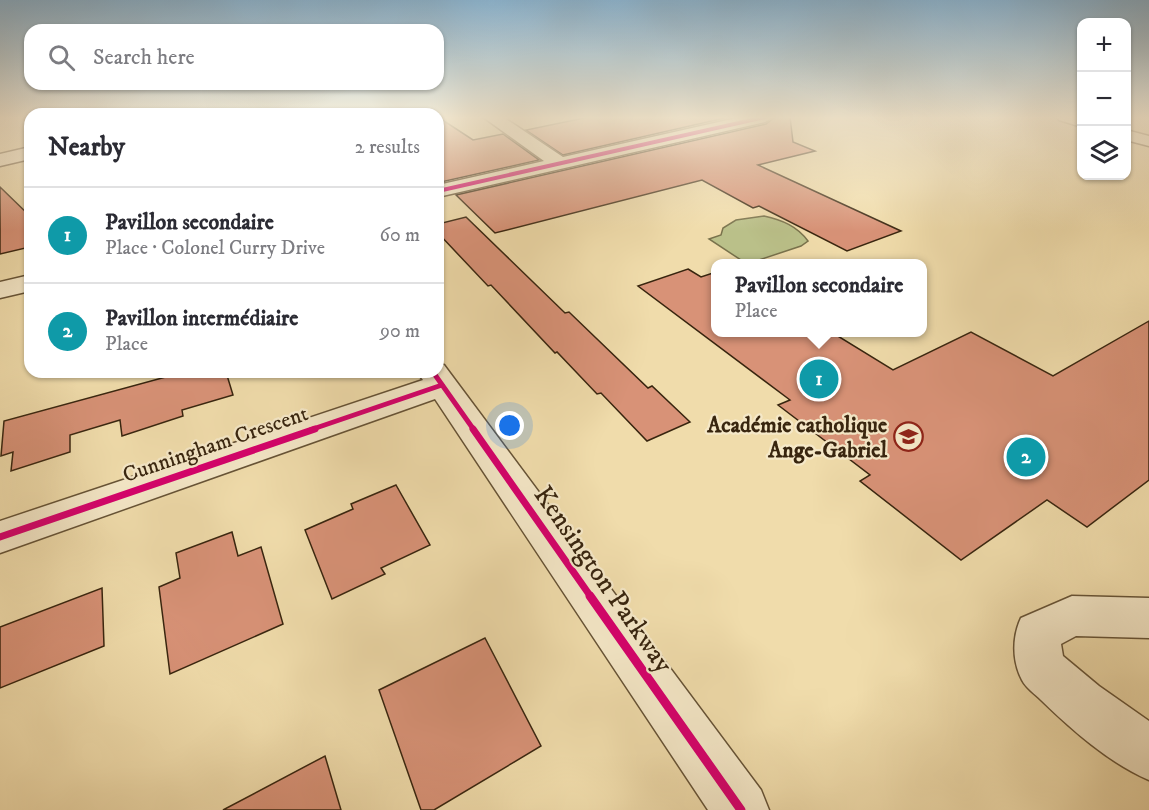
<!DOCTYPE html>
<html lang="en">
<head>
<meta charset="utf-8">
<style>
	:root { --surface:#fff; --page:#f2f2f3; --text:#2b2b33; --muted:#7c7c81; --line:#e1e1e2; --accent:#0b8043 }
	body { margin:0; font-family:"IM FELL DW Pica",serif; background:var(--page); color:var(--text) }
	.controls { position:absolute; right:18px; top:18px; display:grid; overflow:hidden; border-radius:12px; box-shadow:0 2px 4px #0004 }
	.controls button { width:54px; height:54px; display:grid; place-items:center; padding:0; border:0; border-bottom:2px solid var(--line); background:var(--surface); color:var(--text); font:30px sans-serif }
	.you { position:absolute; left:510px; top:426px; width:21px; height:21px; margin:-15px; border:4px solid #fff; border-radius:50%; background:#1a73e8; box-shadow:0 0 0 9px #1a73e833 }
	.badge { display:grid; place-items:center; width:39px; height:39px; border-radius:50%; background:var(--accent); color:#fff; font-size:20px; font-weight:700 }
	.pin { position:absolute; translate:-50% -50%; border:3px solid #fff; box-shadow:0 2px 6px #0006 }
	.popup { position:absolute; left:711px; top:259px; width:216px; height:78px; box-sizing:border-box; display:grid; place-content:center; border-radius:12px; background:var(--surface); filter:drop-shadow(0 2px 4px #0005); font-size:20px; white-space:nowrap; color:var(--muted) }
	.popup b { font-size:22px; color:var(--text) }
	.popup::after { content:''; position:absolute; left:50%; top:100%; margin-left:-12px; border:12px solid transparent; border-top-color:var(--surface) }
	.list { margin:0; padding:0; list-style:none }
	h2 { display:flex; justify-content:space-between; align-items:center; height:78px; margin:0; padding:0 24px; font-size:26px }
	h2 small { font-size:20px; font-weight:400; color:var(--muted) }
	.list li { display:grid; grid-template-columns:39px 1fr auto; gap:18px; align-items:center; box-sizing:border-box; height:96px; padding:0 24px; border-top:2px solid var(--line) }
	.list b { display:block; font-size:22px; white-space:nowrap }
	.list p { margin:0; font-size:20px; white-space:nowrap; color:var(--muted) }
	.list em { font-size:20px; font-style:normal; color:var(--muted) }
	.icon { flex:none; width:33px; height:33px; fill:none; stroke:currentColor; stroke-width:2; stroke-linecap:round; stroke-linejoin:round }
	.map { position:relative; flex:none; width:1149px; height:810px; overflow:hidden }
	.search { position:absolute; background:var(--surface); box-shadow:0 2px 4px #0004; left:24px; top:24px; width:420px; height:66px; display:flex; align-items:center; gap:15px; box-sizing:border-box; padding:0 21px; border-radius:18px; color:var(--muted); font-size:22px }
	.panel { position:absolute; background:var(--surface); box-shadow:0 2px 4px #0004; left:24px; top:108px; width:420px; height:270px; border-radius:18px }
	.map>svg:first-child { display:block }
	.green { fill:#bac089; stroke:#79724c; stroke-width:1.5 }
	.building { fill:#d89277; stroke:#38250f; stroke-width:1.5 }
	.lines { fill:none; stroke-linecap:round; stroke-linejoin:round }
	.minor-casing { stroke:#665336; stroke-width:3 }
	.minor { fill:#f5e8c8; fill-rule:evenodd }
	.cycleway-far3-casing { stroke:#f5e8c8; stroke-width:6 }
	.cycleway-far2-casing { stroke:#f5e8c8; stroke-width:9 }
	.cycleway-far1-casing { stroke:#f5e8c8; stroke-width:10 }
	.cycleway-casing { stroke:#f5e8c8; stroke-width:13 }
	.cycleway-far3 { stroke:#d6006c; stroke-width:4 }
	.cycleway-far2 { stroke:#d6006c; stroke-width:5 }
	.cycleway-far1 { stroke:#d6006c; stroke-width:7 }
	.cycleway { stroke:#d6006c; stroke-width:9 }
	.labels { text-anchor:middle; stroke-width:4.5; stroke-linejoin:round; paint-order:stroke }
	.poi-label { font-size:22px; font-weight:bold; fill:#38250f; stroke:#f5e8c8; text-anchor:end }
	.street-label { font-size:22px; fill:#38250f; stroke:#f5e8c8 }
	.near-street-label { font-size:27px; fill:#38250f; stroke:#f5e8c8 }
</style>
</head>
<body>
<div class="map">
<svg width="1149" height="810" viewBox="0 0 1149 810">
	<rect width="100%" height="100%" fill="#f0dcab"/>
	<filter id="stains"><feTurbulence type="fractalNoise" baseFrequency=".00333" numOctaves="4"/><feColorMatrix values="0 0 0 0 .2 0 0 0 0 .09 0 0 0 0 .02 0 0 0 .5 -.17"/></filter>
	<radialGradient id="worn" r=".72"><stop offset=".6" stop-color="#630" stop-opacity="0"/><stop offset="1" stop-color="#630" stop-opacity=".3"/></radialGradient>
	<path class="green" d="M764,216C782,220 797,226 808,241L801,246L747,264L709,239L721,235L723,228L736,220Z"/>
	<g class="building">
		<path d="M438,117L473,140L503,134L539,160L441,182L438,179Z"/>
		<path d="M589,117H729L563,155L526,130Z"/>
		<path d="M775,117H790L793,142L815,151L758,165L901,231L847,251L759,206L753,208L702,180L495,233L456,195L766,124Z"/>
		<path d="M0,187L30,216V247L0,254Z"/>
		<path d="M466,217L565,313L569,312L648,388L652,386L690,422L647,441L601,393L597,394L557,352L555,353L491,285L488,286L438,233V224Z"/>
		<path d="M688,269L701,277L716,272V333H833L893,370L971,332L1053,376L1149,321V480L1087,527L1047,500L961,560L860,481L870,475L778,405L790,400L638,286Z"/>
		<path d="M184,372H226L233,395L182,410L183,416L122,436L120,420L70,435V452L11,471L13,452L1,456L4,421Z"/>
		<path d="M396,485L430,545L381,568L385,574L332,599L305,530L353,509L351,504Z"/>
		<path d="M232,532L238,556L261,547L283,624L170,674L159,587L180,578L176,553Z"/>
		<path d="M102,588L104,646L0,688V627Z"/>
		<path d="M485,638L541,746L434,810H421L379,690Z"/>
		<path d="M325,756L341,810H223Z"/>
	</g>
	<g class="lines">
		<defs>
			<g id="minor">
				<path d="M483,117H503L563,157L741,117H773L765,122L438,197V185L544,161Z"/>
				<path d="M1057,117H1082V127L1059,120Z"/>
				<path d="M1126,130L1149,136V146L1126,140Z"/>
				<path d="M30,147V159L0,166V154Z"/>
				<path d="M30,275V291L0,298V282Z"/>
				<path d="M438,364L444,365L761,790L769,810H708L435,399L0,553V521L423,380L417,372H438Z"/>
				<path d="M1072,596L1149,598V638L1076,636L1061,644L1063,656L1099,686L1149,721V780C1109,763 1072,730 1041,700C1035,694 1026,688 1022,680C1012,661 1012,637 1021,618Z"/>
			</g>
		</defs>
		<use href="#minor" class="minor-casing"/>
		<use href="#minor" class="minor"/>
		<defs>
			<path id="cycleway-far3" d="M438,191L765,117"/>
			<g id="cycleway-far2">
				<path d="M433,372L474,430"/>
				<path d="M310,430L442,385"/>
			</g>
			<g id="cycleway-far1">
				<path d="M473,429L591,597"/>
				<path d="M0,537L315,429"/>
			</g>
			<path id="cycleway" d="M590,596L741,810"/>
		</defs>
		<use href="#cycleway-far3" class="cycleway-far3-casing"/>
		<use href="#cycleway-far2" class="cycleway-far2-casing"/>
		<use href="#cycleway-far1" class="cycleway-far1-casing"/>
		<use href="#cycleway" class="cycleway-casing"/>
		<use href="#cycleway-far3" class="cycleway-far3"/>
		<use href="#cycleway-far2" class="cycleway-far2"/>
		<use href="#cycleway-far1" class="cycleway-far1"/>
		<use href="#cycleway" class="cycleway"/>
	</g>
	<linearGradient id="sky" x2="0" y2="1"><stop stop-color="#8bb6d4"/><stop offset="0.51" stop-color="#f8efd9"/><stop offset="1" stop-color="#f8efd9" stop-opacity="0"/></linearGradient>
	<rect width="1149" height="231" fill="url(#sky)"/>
	<defs>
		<symbol id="school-ring" viewBox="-11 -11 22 22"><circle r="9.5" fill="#f5e8c8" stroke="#8f2418" stroke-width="1.5"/><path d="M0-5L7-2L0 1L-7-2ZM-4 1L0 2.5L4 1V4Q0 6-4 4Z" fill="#8f2418"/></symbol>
	</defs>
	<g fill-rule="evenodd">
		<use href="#school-ring" x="892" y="420" width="33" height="33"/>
	</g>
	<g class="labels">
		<g class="poi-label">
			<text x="887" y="432">Académie catholique<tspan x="887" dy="25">Ange-Gabriel</tspan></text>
		</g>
		<g class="street-label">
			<text transform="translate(215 443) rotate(-19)" y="8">Cunningham Crescent</text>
		</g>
		<g class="near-street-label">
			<text transform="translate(604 579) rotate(55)" y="9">Kensington Parkway</text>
		</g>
	</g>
	<rect width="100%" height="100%" filter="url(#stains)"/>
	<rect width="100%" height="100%" fill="url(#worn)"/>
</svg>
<div class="controls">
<button>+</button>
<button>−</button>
<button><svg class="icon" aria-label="layers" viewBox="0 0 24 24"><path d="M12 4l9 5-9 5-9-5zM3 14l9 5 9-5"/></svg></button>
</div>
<div class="you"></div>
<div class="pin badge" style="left:819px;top:379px;background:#0f9aa8">1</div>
<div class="popup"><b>Pavillon secondaire</b>Place</div>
<div class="pin badge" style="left:1026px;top:457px;background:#0f9aa8">2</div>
<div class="search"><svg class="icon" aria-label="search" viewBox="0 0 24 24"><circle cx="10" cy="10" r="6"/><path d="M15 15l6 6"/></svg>Search here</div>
<section class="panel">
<h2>Nearby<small>2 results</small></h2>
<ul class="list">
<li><span class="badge" style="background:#0f9aa8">1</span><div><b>Pavillon secondaire</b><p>Place · Colonel Curry Drive</p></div><em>60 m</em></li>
<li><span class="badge" style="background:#0f9aa8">2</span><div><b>Pavillon intermédiaire</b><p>Place</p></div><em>90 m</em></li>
</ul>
</section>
</div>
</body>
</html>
